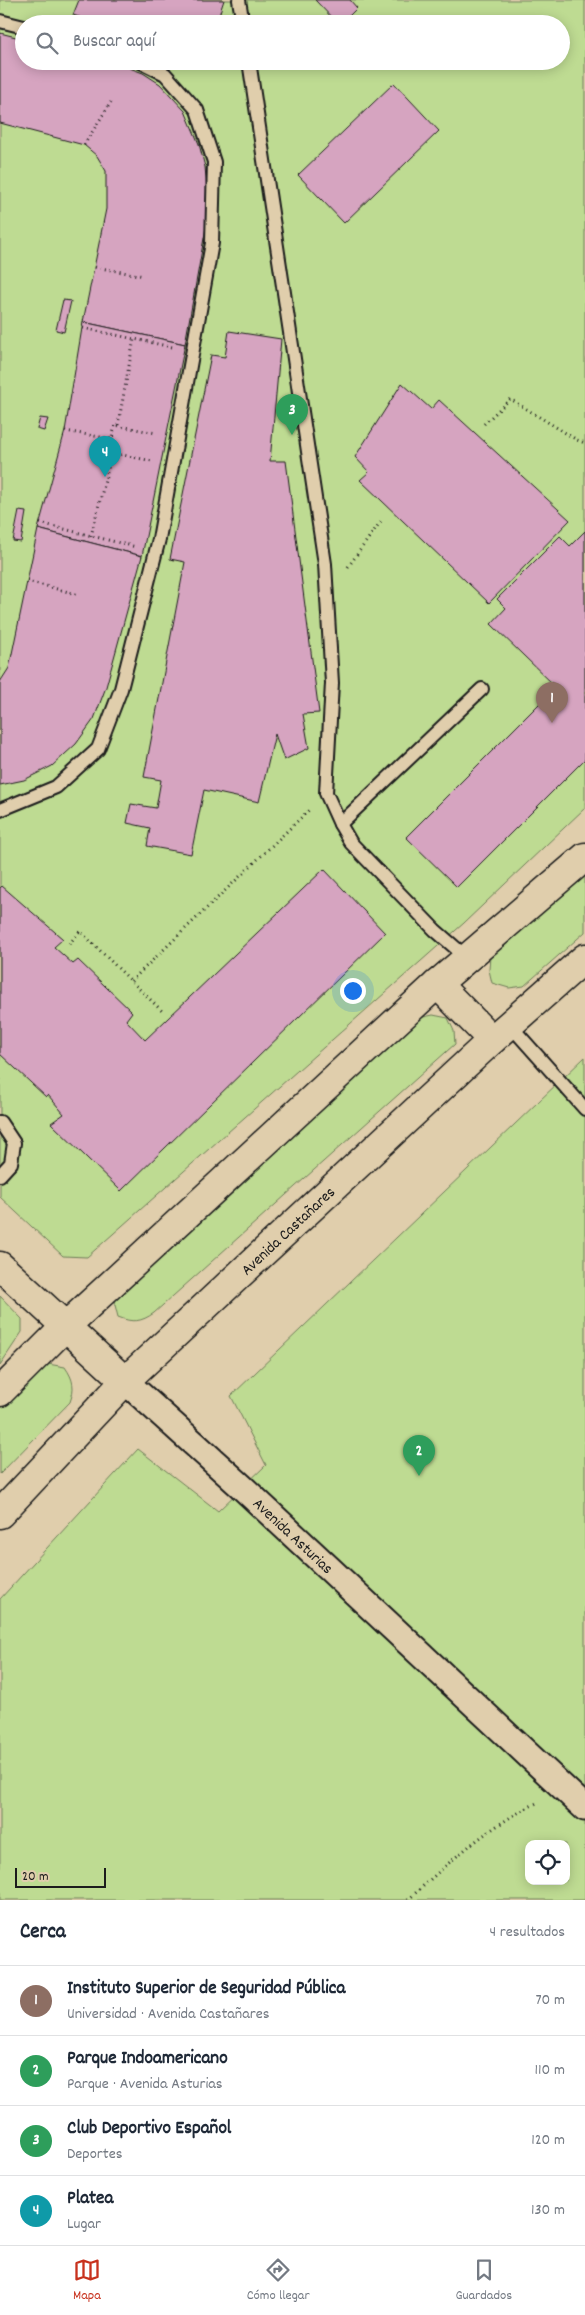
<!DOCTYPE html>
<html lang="es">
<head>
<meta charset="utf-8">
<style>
	:root { --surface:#fff; --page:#f2f2f3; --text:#1f2937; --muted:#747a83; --line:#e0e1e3; --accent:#c8321e }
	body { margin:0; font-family:Dekko,sans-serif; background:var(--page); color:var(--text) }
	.controls { position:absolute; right:15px; bottom:15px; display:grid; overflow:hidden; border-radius:10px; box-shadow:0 2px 12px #0003 }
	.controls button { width:45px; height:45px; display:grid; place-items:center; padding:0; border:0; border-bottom:1px solid var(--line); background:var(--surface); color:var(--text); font:25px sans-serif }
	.scale { position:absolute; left:15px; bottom:12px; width:91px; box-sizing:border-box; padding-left:5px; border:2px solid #1c1c1c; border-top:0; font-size:14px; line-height:18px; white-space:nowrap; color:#1c1c1c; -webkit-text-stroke:4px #e0ceac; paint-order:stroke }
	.you { position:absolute; left:352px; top:990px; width:18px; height:18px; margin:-12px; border:4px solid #fff; border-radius:50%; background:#1a73e8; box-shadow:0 0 0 8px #1a73e833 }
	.badge { display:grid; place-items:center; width:32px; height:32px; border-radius:50%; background:var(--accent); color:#fff; font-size:16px; font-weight:700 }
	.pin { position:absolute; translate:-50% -41px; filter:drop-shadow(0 1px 2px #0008) }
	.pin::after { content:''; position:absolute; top:26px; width:18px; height:15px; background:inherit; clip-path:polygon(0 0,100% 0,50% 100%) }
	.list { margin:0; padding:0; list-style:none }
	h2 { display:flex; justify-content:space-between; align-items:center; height:65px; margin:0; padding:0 20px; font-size:21px }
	h2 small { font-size:16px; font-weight:400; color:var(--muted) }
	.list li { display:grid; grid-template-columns:32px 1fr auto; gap:15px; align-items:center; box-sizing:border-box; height:70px; padding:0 20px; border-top:1px solid var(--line) }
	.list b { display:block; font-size:19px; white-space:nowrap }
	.list p { margin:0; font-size:16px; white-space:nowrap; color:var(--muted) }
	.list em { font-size:16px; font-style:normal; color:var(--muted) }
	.icon { flex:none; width:28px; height:28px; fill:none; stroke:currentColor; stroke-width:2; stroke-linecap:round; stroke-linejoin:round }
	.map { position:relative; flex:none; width:585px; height:1900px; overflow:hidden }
	.search { position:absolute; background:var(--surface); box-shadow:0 2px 12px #0003; left:15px; right:15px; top:15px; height:55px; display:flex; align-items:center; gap:12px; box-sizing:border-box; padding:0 18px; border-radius:28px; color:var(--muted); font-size:19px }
	.sheet { height:345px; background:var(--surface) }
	nav { display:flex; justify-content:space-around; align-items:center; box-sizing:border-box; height:70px; border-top:1px solid var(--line); background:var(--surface); font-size:14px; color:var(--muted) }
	nav a { display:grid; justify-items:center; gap:2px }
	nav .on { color:var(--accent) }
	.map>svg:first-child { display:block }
	.green { fill:#bedb92; stroke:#6d7c57; fill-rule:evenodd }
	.building { fill:#d6a4c0; stroke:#1c1c1c }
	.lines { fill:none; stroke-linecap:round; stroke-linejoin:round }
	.lane-casing { stroke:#1c1c1c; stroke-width:16 }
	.street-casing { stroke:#1c1c1c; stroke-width:29 }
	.secondary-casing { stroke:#1c1c1c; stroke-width:31 }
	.path { stroke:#1c1c1c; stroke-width:3; stroke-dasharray:1 4; stroke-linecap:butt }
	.lane { stroke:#e0ceac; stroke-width:12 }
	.street { stroke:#e0ceac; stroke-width:25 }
	.secondary { stroke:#e0ceac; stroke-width:28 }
	.labels { text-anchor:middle; stroke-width:5; stroke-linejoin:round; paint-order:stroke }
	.street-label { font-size:16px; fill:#1c1c1c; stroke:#e0ceac }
</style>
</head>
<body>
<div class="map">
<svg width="585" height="1900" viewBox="0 0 585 1900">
	<rect width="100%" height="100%" fill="#e0ceac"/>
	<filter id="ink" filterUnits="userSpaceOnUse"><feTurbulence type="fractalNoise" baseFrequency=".02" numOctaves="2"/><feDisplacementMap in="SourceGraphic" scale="10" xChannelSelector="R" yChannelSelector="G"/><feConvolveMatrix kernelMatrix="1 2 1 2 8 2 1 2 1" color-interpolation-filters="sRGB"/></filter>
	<g filter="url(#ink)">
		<g class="green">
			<path d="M0,0H585V808L464,923L87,1257L63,1256L0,1197ZM24,24H561V61H24Z"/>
			<path d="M585,873V932L524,986L509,988L492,983L489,970L490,956Z"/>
			<path d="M433,1015L448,1018L454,1031L455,1044L154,1313C141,1322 133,1323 118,1317L115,1305L116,1295L419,1018Z"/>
			<path d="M585,1057V1900H0V1599L138,1449L218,1511L266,1465L231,1396ZM529,1844H566V1881H529Z"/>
			<path d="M0,1296L22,1319V1332L0,1365Z"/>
			<path d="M48,1364L65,1367C74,1380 75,1388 70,1402L0,1474V1408L39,1367Z"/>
		</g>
		<g class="building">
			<path d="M79,0H224L216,24H100L73,15Z"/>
			<path d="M315,0H350L357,8L341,24H338Z"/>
			<path d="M0,33L24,39V61H111L143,73L160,84L185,111L199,144L205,167L207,190L206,227L185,344L83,322L106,209V171L97,156L84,145L0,123Z"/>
			<path d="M394,83L439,131L344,223L298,175Z"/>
			<path d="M63,300L71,301L64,332L56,330Z"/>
			<path d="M83,322L185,344L142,556L38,529L65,431Z"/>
			<path d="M229,331L281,339L270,461H286L319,713L303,714L309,748L284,760L275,734L259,802L204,790L191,854L147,846L150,828L127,823L131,804L156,808L161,780L144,777L185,562L170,559L211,355L225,357Z"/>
			<path d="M402,383L431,409L439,400L570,520L489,603L360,480L369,472L355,457Z"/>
			<path d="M40,418L48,419L44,431L37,429Z"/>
			<path d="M19,511L26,512L21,542L13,541Z"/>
			<path d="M38,529L142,556L106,687L94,719L76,744L52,766L24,780L0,785V682L9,668Z"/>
			<path d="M585,531V759L457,887L406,837L556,687L491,624L506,608L497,599L560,536L570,546Z"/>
			<path d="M324,869L385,933L121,1191L51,1123L64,1114L48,1095L46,1097L0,1054V888L2,886L63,939L54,947L73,964L78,960L132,1012L126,1020L145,1040Z"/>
		</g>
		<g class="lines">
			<defs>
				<g id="lane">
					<path d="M239,0L243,24"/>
					<path d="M0,21L24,27"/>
					<path d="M249,61L325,564L332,683L326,793L340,824L351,843L435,930L466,957"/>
					<path d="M0,810L56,787L98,749L121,689L159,539L212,243L214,162L197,110L165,74L139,61"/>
					<path d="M340,824L482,689"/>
					<path d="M509,1024L585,1109"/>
					<path d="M0,1122L14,1143L11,1163L0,1175"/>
				</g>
				<path id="street" d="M125,1381L242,1487L585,1808"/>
				<g id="secondary">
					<path d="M437,984L492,1040"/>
					<path d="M0,1266L125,1381"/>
					<path d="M0,1392L66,1326L437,984L585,857"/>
					<path d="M0,1514L125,1381L492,1040L585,958"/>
				</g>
			</defs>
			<use href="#lane" class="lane-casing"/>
			<use href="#street" class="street-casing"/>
			<use href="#secondary" class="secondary-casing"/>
			<g class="path">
				<path d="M84,145L111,102"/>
				<path d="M95,267L144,276"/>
				<path d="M83,328L172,347"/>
				<path d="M484,424L510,399L577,440L585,443"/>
				<path d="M118,425L134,339"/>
				<path d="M65,431L112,439L115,425L156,433"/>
				<path d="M112,439L109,452L152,461"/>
				<path d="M40,523L136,547"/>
				<path d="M91,536L112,453"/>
				<path d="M348,567L381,521"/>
				<path d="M27,581L76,594"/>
				<path d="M69,944L80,931L163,1012"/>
				<path d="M131,981L309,810"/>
				<path d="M408,1900C449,1862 488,1826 539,1802"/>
			</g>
			<use href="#lane" class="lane"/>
			<use href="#street" class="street"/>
			<use href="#secondary" class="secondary"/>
		</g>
	</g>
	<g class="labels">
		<g class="street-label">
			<text transform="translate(287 1230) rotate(-43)" y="6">Avenida Castañares</text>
			<text transform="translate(294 1535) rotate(43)" y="6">Avenida Asturias</text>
		</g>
	</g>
</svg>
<div class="controls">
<button><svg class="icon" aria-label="locate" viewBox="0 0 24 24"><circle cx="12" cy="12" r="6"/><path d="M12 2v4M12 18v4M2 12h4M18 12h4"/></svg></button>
</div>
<div class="scale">20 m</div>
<div class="you"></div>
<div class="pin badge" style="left:552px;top:723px;background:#8d6e63">1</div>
<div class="pin badge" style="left:419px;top:1476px;background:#2e9e5b">2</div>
<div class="pin badge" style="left:292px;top:435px;background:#2e9e5b">3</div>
<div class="pin badge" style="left:105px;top:477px;background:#0f9aa8">4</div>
<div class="search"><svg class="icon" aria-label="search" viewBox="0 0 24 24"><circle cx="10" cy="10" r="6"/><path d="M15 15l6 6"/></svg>Buscar aquí</div>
</div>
<section class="sheet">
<h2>Cerca<small>4 resultados</small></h2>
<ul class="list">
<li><span class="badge" style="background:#8d6e63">1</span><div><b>Instituto Superior de Seguridad Pública</b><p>Universidad · Avenida Castañares</p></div><em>70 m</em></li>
<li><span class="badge" style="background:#2e9e5b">2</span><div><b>Parque Indoamericano</b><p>Parque · Avenida Asturias</p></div><em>110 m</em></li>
<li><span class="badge" style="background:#2e9e5b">3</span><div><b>Club Deportivo Español</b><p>Deportes</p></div><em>120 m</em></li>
<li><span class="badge" style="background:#0f9aa8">4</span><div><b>Platea</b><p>Lugar</p></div><em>130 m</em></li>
</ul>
</section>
<nav>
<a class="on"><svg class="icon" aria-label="map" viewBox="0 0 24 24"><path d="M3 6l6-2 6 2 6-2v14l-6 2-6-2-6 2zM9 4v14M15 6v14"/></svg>Mapa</a>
<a><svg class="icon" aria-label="directions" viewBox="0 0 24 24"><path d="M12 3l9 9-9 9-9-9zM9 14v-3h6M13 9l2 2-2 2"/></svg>Cómo llegar</a>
<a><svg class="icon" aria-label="saved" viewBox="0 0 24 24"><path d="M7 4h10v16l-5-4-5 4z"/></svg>Guardados</a>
</nav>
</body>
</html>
